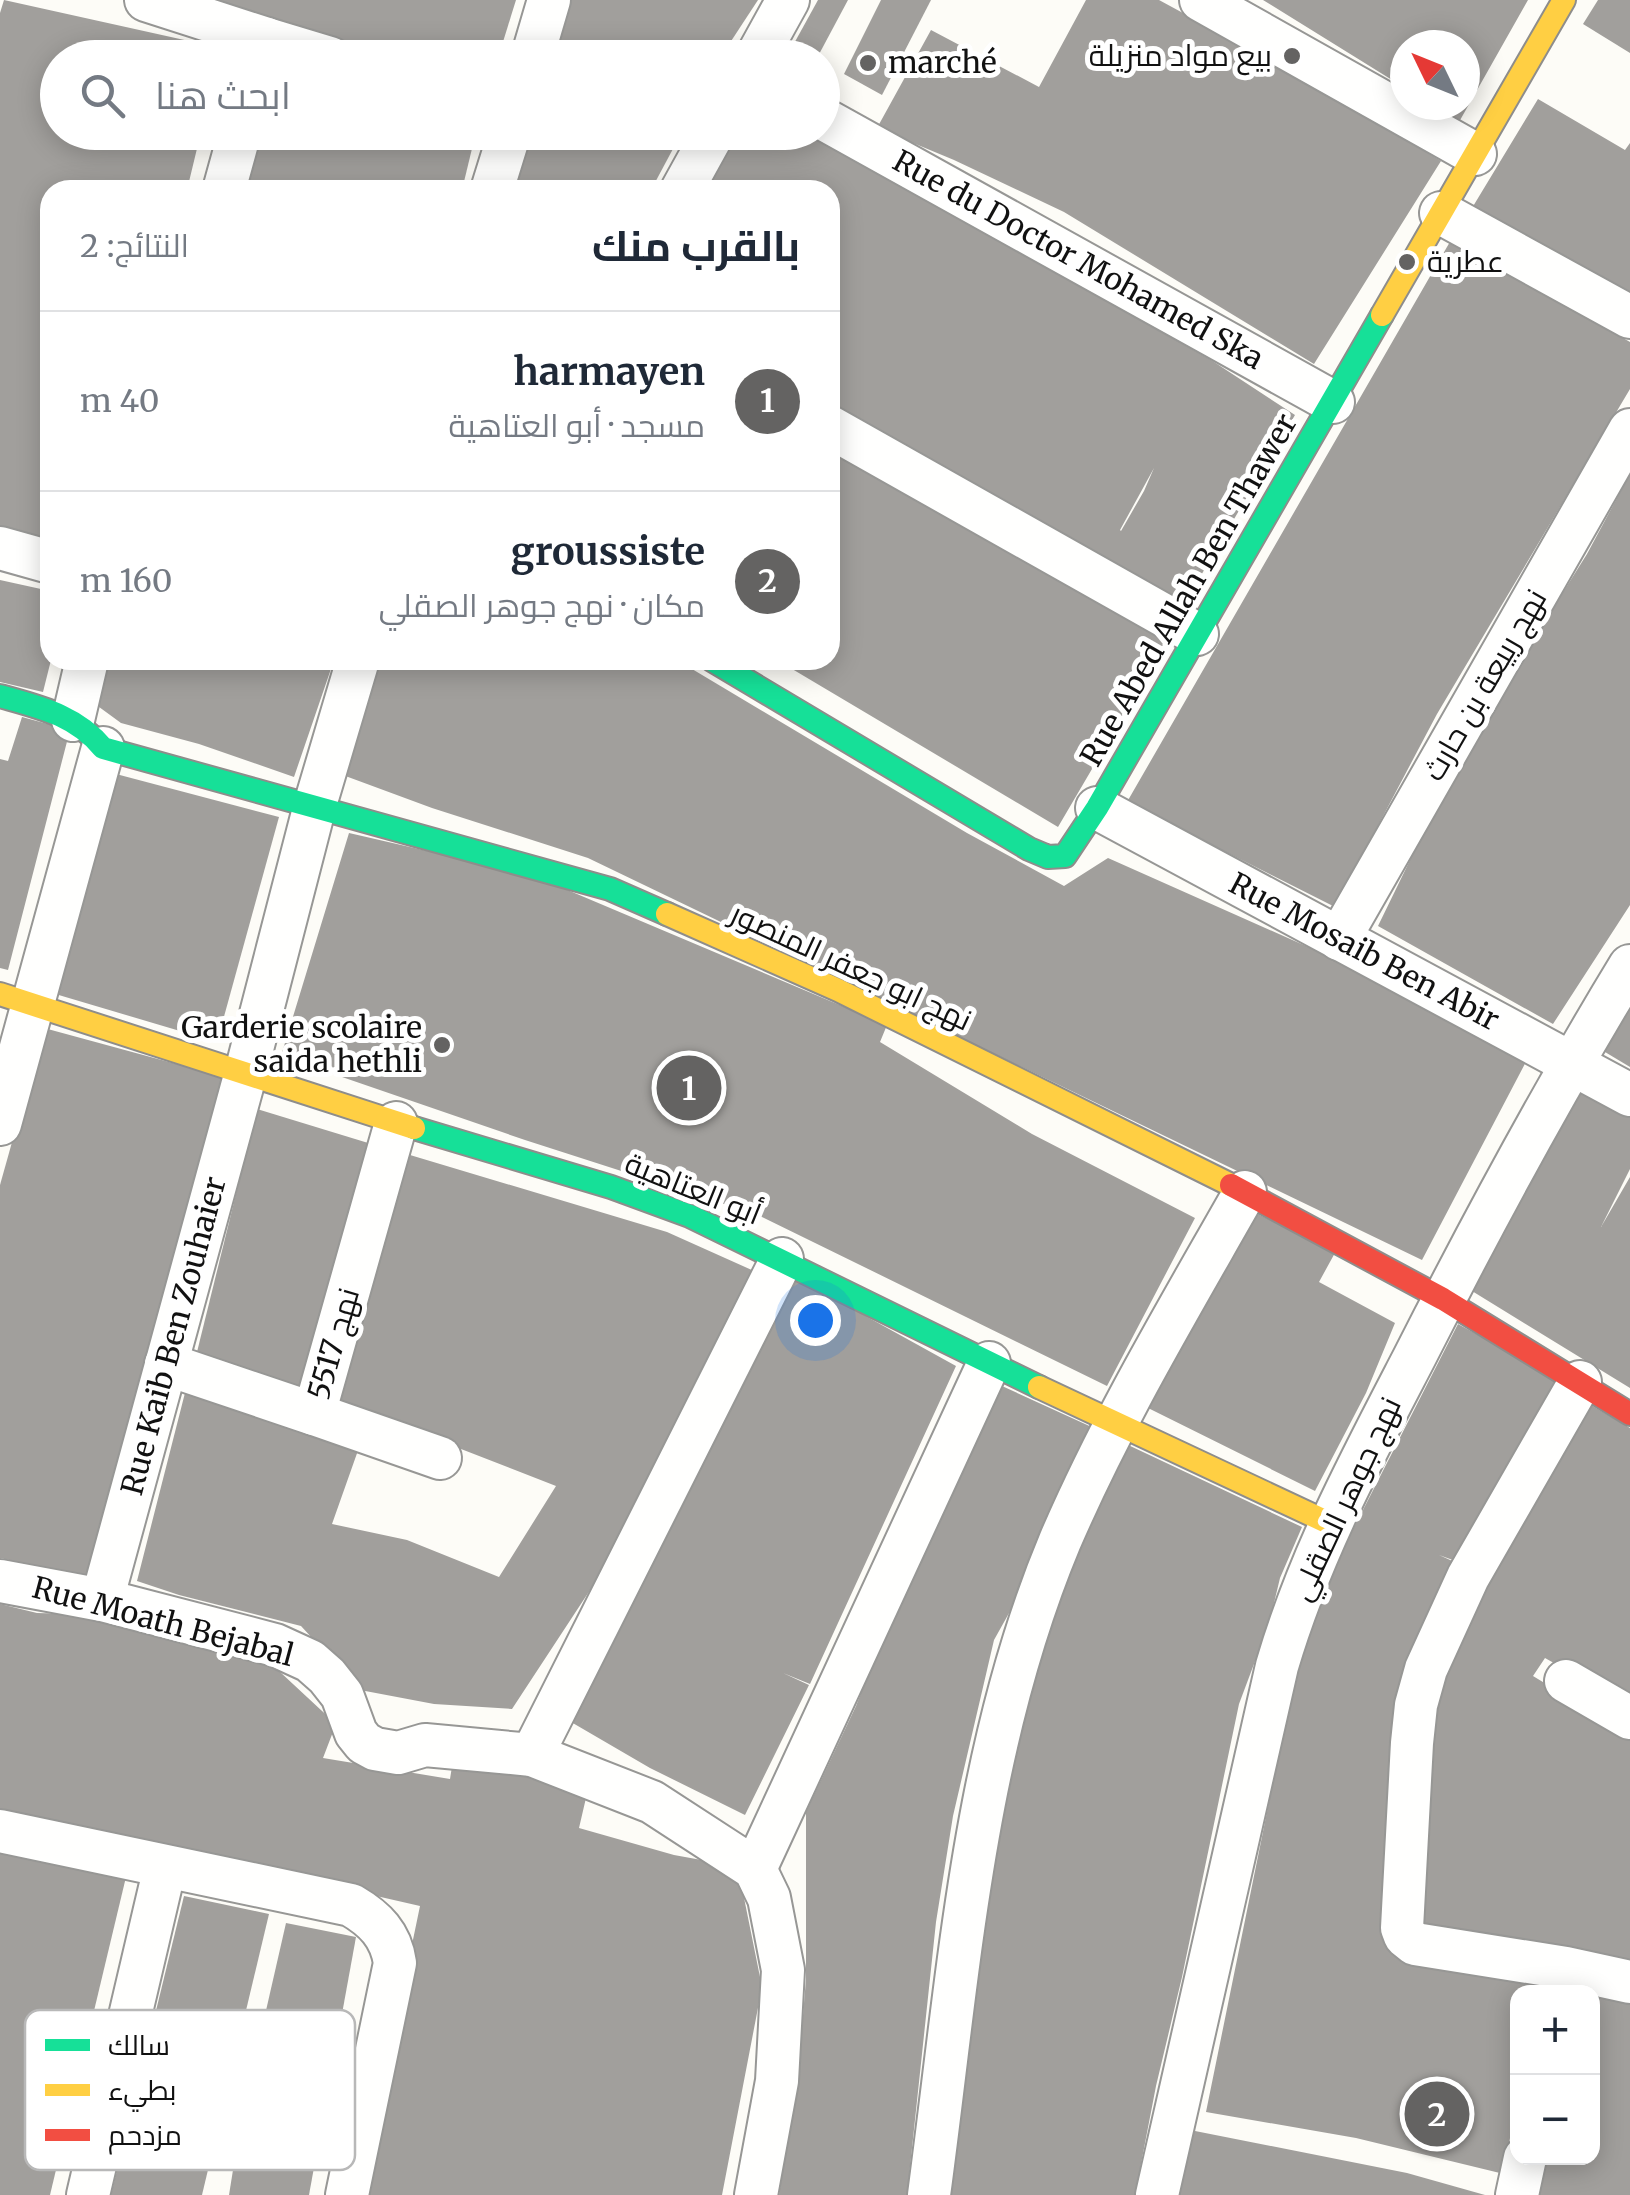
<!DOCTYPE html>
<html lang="ar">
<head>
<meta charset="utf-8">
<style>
	:root { --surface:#fff; --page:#f2f2f3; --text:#1f2937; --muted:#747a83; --line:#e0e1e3; --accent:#646362 }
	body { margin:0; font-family:Merriweather,Cairo,serif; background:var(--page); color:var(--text); direction:rtl }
	.controls { position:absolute; right:30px; bottom:30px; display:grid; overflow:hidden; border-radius:20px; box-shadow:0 5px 25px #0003 }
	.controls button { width:90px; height:90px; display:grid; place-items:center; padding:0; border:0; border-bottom:2px solid var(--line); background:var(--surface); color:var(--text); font:50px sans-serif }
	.compass { position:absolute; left:1390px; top:30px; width:90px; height:90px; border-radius:50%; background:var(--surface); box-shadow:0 5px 25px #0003; rotate:313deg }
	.you { position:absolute; left:815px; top:1320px; width:35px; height:35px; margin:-25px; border:8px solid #fff; border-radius:50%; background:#1a73e8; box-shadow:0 0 0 15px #1a73e833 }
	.badge { display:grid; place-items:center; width:65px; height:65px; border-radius:50%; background:var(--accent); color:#fff; font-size:32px; font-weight:700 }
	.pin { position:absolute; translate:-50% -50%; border:5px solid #fff; box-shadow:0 2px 10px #0006 }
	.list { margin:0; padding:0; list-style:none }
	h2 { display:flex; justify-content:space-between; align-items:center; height:130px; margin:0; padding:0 40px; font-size:42px }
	h2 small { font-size:32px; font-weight:400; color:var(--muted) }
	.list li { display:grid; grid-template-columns:65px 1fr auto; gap:30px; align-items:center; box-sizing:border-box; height:180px; padding:0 40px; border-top:2px solid var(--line) }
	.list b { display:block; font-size:38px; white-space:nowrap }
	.list p { margin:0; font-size:32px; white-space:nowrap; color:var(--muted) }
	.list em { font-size:32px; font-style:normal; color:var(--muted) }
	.icon { flex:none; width:55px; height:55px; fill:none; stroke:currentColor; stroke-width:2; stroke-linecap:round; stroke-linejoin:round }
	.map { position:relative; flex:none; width:1630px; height:2195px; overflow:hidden; direction:ltr }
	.search { position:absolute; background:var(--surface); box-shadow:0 5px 25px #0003; left:40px; top:40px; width:800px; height:110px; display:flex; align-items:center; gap:25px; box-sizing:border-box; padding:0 35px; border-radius:55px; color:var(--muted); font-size:38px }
	.panel { position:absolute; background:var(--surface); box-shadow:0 5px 25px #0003; left:40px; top:180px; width:800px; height:490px; border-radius:30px; direction:rtl }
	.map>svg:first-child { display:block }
	.building { fill:#a19f9c; fill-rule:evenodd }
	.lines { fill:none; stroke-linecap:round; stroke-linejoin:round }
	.street-casing { stroke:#979795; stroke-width:46 }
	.fast-casing { stroke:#8e8d8b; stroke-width:26 }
	.slow-casing { stroke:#8e8d8b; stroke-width:26 }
	.jam-casing { stroke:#8e8d8b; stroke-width:26 }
	.street { stroke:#fffffe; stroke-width:42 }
	.fast { stroke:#16e098; stroke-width:22 }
	.slow { stroke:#ffcf43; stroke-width:22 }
	.jam { stroke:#f24e42; stroke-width:22 }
	.poi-dot { fill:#646362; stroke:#fff; stroke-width:4 }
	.labels { text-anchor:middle; stroke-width:10; stroke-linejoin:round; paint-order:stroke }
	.poi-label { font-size:30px; fill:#111; stroke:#fff; text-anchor:end }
	.street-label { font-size:30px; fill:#111; stroke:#fff }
	.key { fill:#fff; stroke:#b8b8b8; stroke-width:2.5 }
	.key-label { font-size:28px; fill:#111 }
</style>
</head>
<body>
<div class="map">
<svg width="1630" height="2195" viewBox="0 0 1630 2195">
	<rect width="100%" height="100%" fill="#fdfcf7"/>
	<g class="building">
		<path d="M4,0L225,49L222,58H58V132H201L187,190H50V553L0,538V13Z"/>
		<path d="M180,0H516L498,58H377Z"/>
		<path d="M567,0H758L720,58H550Z"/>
		<path d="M818,0H848L817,58H786Z"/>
		<path d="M881,0H931L882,95L844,74Z"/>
		<path d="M1086,0H1159L1305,79L1441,161L1314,364L1064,212L954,160L877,128L931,30L1039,87Z"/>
		<path d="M1263,0H1528L1459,122L1432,105H1465V45H1405V88Z"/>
		<path d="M1598,0H1630V53L1583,24Z"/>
		<path d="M1538,99L1625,150L1630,143V298L1472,208Z"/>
		<path d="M249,132H476L462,190H232Z"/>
		<path d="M526,132H682L651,190H508Z"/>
		<path d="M735,132H806L1211,360L1295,415L1186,601L1102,561L830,409V190H702ZM1154,468L1144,491L1121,531L1120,530Z"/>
		<path d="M1451,240L1630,342V389L1437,714L1335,907L1127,802Z"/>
		<path d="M830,452L902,489L1167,641L1058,827L777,660H830Z"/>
		<path d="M1630,474V905L1553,1024L1378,926L1431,817L1508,680L1587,554Z"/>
		<path d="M0,580L50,591L51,660L43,692L0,682Z"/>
		<path d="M108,660H334L294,777L199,744L121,723L95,704Z"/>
		<path d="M379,660H677L967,833L1064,886L1108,858L1344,963L1528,1058L1422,1260L588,858L432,808L340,774Z"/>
		<path d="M22,717L70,730L8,970L0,968V759L8,761Z"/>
		<path d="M116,774L279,817L217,1042L52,993Z"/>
		<path d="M349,833L532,875L887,1025L880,1042L1032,1134L1195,1218L1107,1386L758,1215L525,1140L281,1056Z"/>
		<path d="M1630,999V1067L1600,1049Z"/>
		<path d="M44,1028L235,1080L96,1579L0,1558V1185Z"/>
		<path d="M1583,1077L1630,1104V1169L1601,1227L1630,1177V1388L1472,1291Z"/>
		<path d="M257,1109L378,1146L302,1387L197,1352Z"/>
		<path d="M410,1155L667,1232L754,1271L636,1520L512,1709L434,1704L360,1690L301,1626L179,1595L137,1581L187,1385L361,1442L332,1524L407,1540L499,1577L556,1486L327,1397L374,1250Z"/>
		<path d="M1247,1209L1336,1251L1319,1282L1395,1323L1366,1393L1315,1491L1142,1405Z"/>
		<path d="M795,1277L956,1366L810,1684L783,1673L809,1685L745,1815L650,1768L559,1715Z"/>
		<path d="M1458,1324L1560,1380L1461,1563L1439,1555L1459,1564L1405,1664L1409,1665L1386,1948L1538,1970L1535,1992H1518V2090L1504,2174L1356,2138L1206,2112L1300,1650L1343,1549Z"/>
		<path d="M1002,1386L1096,1429L1018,1597L994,1640L953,1816L936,1922L907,2195H779L799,2064L806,1979V1812L856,1706L893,1611L928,1548Z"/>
		<path d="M1584,1401L1630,1428V1706L1545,1658L1533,1676L1630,1735V1962L1415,1924L1436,1685Z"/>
		<path d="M1126,1444L1302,1527L1280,1578L1269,1624L1239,1704L1182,1977L1156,2086L1135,2195H948L963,2056L998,1829L1032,1683L1076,1547Z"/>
		<path d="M0,1604L37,1613L74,1614L224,1648L279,1671L336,1724L323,1758L450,1779L454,1754L589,1785L579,1828L674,1855L718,1863L739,1873L762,1987L722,2195H360L420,1906L0,1810Z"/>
		<path d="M0,1849L126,1877L50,2195H0Z"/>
		<path d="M184,1896L269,1914L202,2195H111Z"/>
		<path d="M286,1923L356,1937L309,2195H229L241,2120Z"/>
		<path d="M1630,1991V2195H1531L1543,2158H1592V1992Z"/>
		<path d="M1185,2129L1407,2173L1485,2195H1169Z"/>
	</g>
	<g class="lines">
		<defs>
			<g id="street">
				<path d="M146,0L267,39"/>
				<path d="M1201,0L1475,154"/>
				<path d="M262,58L267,39L330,58"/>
				<path d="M532,58L549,0"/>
				<path d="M756,58L788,0"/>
				<path d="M822,118L1333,402"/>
				<path d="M224,190L240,132"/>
				<path d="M492,190L510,132"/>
				<path d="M682,190L714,132"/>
				<path d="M1441,213L1630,317"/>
				<path d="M830,427L1197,634"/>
				<path d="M0,548L50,562"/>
				<path d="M73,720L87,660"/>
				<path d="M1097,808L1630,1095"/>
				<path d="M1339,939L1630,430"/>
				<path d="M0,1124L103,748"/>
				<path d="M166,1364L314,1414L396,1123"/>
				<path d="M1580,1382L1468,1577L1426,1669L1416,1705L1412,1743L1402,1928L1405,1936L1415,1944L1566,1968L1630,1982"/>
				<path d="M314,1414L440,1458"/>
				<path d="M0,1581L102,1600L275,1645L310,1661L327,1676L342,1695L356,1733L364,1743L375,1749L398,1753L425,1745L532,1755L652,1802L755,1869L769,1898L783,1970L777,2081L756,2195"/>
				<path d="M102,1600L246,1072L315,805L358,660"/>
				<path d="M1566,1681L1630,1718"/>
				<path d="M532,1755L782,1259"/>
				<path d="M0,1831L351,1905C375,1919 391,1935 395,1963L347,2195"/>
				<path d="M755,1869L989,1363"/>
				<path d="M88,2195L165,1867"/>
				<path d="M929,2195C959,1974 973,1749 1060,1541C1112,1420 1180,1307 1245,1192"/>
				<path d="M1157,2195L1277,1666C1309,1557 1361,1460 1413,1360C1481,1226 1552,1094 1630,966"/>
				<path d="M1517,2195L1525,2158"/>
			</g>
			<g id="fast">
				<path d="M712,660L1029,849L1048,857L1065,856L1097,808L1382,315"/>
				<path d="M0,696C39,707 76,715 103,748L610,889L667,914"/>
				<path d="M414,1128L611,1187L690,1216L1039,1387"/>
			</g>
			<g id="slow">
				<path d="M1382,315L1564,0"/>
				<path d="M667,914L838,990L1231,1185"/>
				<path d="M0,994L414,1128"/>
				<path d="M1039,1387L1329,1523"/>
			</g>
			<path id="jam" d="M1231,1185L1443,1299L1630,1414"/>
		</defs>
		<use href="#street" class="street-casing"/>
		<use href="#fast" class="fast-casing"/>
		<use href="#slow" class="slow-casing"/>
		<use href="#jam" class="jam-casing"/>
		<use href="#street" class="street"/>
		<use href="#fast" class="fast"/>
		<use href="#slow" class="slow"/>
		<use href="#jam" class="jam"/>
	</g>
	<g class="poi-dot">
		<circle cx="1292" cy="56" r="10"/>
		<circle cx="868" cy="63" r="10"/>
		<circle cx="1407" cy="262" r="10"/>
		<circle cx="442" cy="1045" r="10"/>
	</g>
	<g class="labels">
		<g class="poi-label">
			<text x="1272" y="66">بيع مواد منزيلة</text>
			<text x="888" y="73" text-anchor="start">marché</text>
			<text x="1427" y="272" text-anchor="start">عطرية</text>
			<text x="422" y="1038">Garderie scolaire<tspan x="422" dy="34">saida hethli</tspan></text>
		</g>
		<g class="street-label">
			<text transform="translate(1078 260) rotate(29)" y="10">Rue du Doctor Mohamed Ska</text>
			<text transform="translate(1189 590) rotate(-60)" y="10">Rue Abed Allah Ben Thawer</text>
			<text transform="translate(1485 685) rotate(-60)" y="10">نهج ربيعة بن حارث</text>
			<text transform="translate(1364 952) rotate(28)" y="10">Rue Mosaib Ben Abir</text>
			<text transform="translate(851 967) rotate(25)" y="10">نهج ابو جعفر المنصور</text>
			<text transform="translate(693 1189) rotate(22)" y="10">أبو العتاهية</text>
			<text transform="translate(174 1336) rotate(-75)" y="10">Rue Kaib Ben Zouhaier</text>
			<text transform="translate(334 1344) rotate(-74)" y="10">نهج 5517</text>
			<text transform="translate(1346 1499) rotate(-65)" y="10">نهج جوهر الصقلي</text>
			<text transform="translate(163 1622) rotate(15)" y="10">Rue Moath Bejabal</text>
		</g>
	</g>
	<rect x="25" y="2010" width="330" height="160" rx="15" class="key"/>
	<rect x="45" y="2039" width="45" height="12" fill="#16e098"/>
	<rect x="45" y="2084" width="45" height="12" fill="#ffcf43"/>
	<rect x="45" y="2129" width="45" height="12" fill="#f24e42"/>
	<g class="key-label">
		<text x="108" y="2055">سالك</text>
		<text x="108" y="2100">بطيء</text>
		<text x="108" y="2145">مزدحم</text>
	</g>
</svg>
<div class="controls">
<button>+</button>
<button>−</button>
</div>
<svg class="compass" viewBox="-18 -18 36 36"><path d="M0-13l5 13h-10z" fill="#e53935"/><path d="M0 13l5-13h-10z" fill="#747a83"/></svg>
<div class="you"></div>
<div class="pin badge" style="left:689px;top:1088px">1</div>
<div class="pin badge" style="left:1437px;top:2114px">2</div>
<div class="search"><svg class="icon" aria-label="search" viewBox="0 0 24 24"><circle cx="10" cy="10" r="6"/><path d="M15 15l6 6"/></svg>ابحث هنا</div>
<section class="panel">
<h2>بالقرب منك<small>النتائج: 2</small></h2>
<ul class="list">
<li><span class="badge">1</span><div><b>harmayen</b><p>مسجد · أبو العتاهية</p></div><em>40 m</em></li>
<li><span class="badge">2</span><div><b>groussiste</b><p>مكان · نهج جوهر الصقلي</p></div><em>160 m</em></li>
</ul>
</section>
</div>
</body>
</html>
